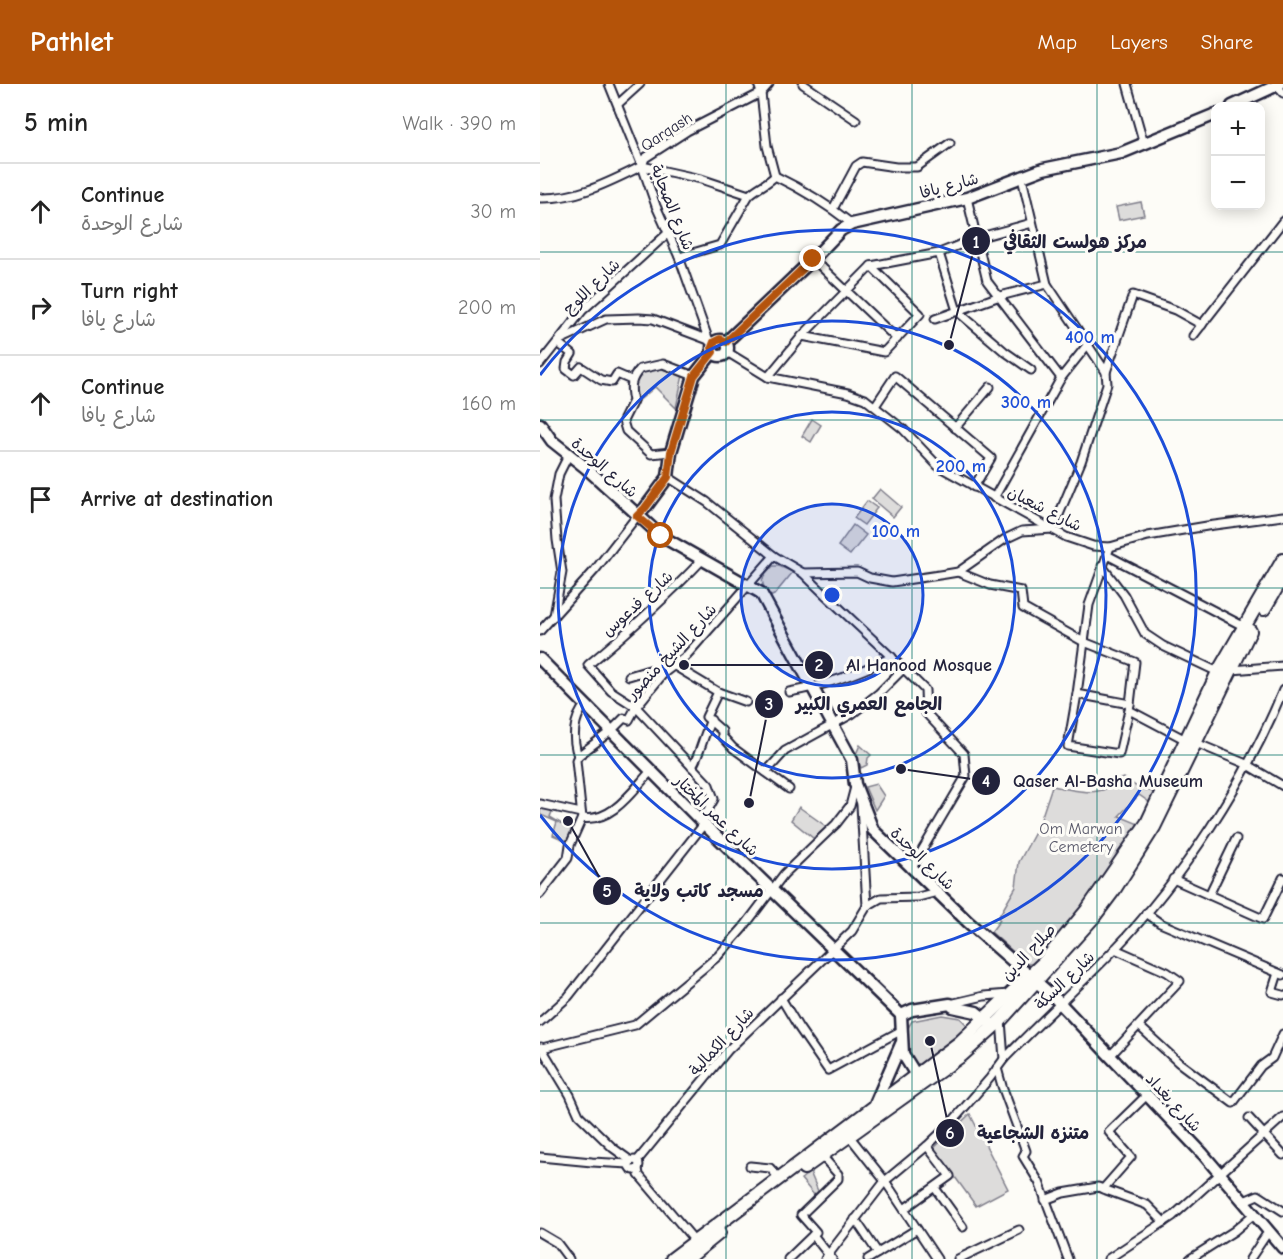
<!DOCTYPE html>
<html lang="en">
<head>
<meta charset="utf-8">
<style>
	:root { --surface:#fff; --page:#f6f6f6; --text:#222; --muted:#767676; --line:#e0e0e0; --accent:#b45309 }
	body { margin:0; font-family:"Comic Neue","Playpen Sans Arabic",sans-serif; background:var(--page); color:var(--text) }
	.controls { position:absolute; right:18px; top:18px; display:grid; overflow:hidden; border-radius:12px; box-shadow:0 3px 15px #0003 }
	.controls button { width:54px; height:54px; display:grid; place-items:center; padding:0; border:0; border-bottom:2px solid var(--line); background:var(--surface); color:var(--text); font:30px sans-serif }
	.stop { position:absolute; width:18px; height:18px; margin:-14px; border:4px solid #b45309; border-radius:50%; background:#fff }
	.stop.end { background:#b45309; border-color:#fff; box-shadow:0 2px 6px #0008 }
	.list { margin:0; padding:0; list-style:none }
	h2 { display:flex; justify-content:space-between; align-items:center; height:78px; margin:0; padding:0 24px; font-size:26px }
	h2 small { font-size:20px; font-weight:400; color:var(--muted) }
	.list li { display:grid; grid-template-columns:39px 1fr auto; gap:18px; align-items:center; box-sizing:border-box; height:96px; padding:0 24px; border-top:2px solid var(--line) }
	.list b { display:block; font-size:22px; white-space:nowrap }
	.list p { margin:0; font-size:20px; white-space:nowrap; color:var(--muted) }
	.list em { font-size:20px; font-style:normal; color:var(--muted) }
	.icon { flex:none; width:33px; height:33px; fill:none; stroke:currentColor; stroke-width:2; stroke-linecap:round; stroke-linejoin:round }
	.map { position:relative; flex:none; width:743px; height:1175px; overflow:hidden }
	header { display:flex; align-items:center; gap:36px; box-sizing:border-box; height:84px; padding:0 30px; background:var(--accent); color:#fff }
	header strong { font-size:28px }
	nav { display:flex; gap:33px; margin-inline-start:auto; font-size:21px }
	main { display:flex }
	aside { flex:1; background:var(--surface) }
	.map>svg:first-child { display:block }
	.green { fill:#dddcdb; stroke:#807f8b; stroke-width:1.5 }
	.lines { fill:none; stroke-linecap:round; stroke-linejoin:round }
	.street-casing { stroke:#22223b; stroke-width:11 }
	.secondary-casing { stroke:#22223b; stroke-width:15 }
	.highway-casing { stroke:#22223b; stroke-width:16 }
	.street { stroke:#fdfcf7; stroke-width:7 }
	.secondary { stroke:#fdfcf7; stroke-width:10 }
	.highway { stroke:#fdfcf7; stroke-width:12 }
	.route { stroke:#b45309; stroke-width:8 }
	.grid { fill:none; stroke:#0f766e; stroke-width:1.5; stroke-opacity:0.55 }
	.ring { fill:none; stroke:#1d4ed8; stroke-width:3 }
	.labels { text-anchor:middle; stroke-width:6; stroke-linejoin:round; paint-order:stroke }
	.street-label { font-size:16px; fill:#22223b; stroke:#fdfcf7 }
	.park-label { font-size:16px; fill:#5a5a6b; stroke:#fdfcf7 }
	.centre { fill:#1d4ed8; stroke:#fdfcf7; stroke-width:3 }
	.ring-label { font-size:18px; text-anchor:middle; font-weight:bold; fill:#1d4ed8; stroke:#fdfcf7; stroke-width:6; stroke-linejoin:round; paint-order:stroke }
	.leader { fill:none; stroke:#22223b; stroke-width:2 }
	.callout-dot { fill:#22223b; stroke:#fdfcf7; stroke-width:2 }
	.mark-label { font-size:18px; text-anchor:middle; font-weight:bold; fill:#fff }
	.callout-label { font-size:18px; text-anchor:middle; font-weight:bold; fill:#22223b; stroke:#fdfcf7; stroke-width:6; stroke-linejoin:round; paint-order:stroke }
</style>
</head>
<body>
<header>
<strong>Pathlet</strong>
<nav><a>Map</a><a>Layers</a><a>Share</a></nav>
</header>
<main>
<aside>
<h2>5 min<small>Walk · 390 m</small></h2>
<ul class="list">
<li><svg class="icon" aria-label="ahead" viewBox="0 0 24 24"><path d="M12 20V5M6 11l6-6 6 6"/></svg><div><b>Continue</b><p>شارع الوحدة</p></div><em>30 m</em></li>
<li><svg class="icon" aria-label="right" viewBox="0 0 24 24"><path d="M7 20v-9h11M14 6l5 5-5 5"/></svg><div><b>Turn right</b><p>شارع يافا</p></div><em>200 m</em></li>
<li><svg class="icon" aria-label="ahead" viewBox="0 0 24 24"><path d="M12 20V5M6 11l6-6 6 6"/></svg><div><b>Continue</b><p>شارع يافا</p></div><em>160 m</em></li>
<li><svg class="icon" aria-label="arrive" viewBox="0 0 24 24"><path d="M6 21V4h12l-3 4 3 4H6"/></svg><div><b>Arrive at destination</b></div></li>
</ul>
</aside>
<div class="map">
<svg width="743" height="1175" viewBox="0 0 743 1175">
	<rect width="100%" height="100%" fill="#fdfcf7"/>
	<filter id="ink" filterUnits="userSpaceOnUse"><feTurbulence type="fractalNoise" baseFrequency=".0167" numOctaves="2"/><feDisplacementMap in="SourceGraphic" scale="12" xChannelSelector="R" yChannelSelector="G"/><feConvolveMatrix kernelMatrix="1 2 1 2 8 2 1 2 1" color-interpolation-filters="sRGB"/></filter>
	<g filter="url(#ink)">
		<g class="green">
			<path d="M601,118L604,131L579,136L576,123Z"/>
			<path d="M124,282L143,291L136,324L115,303L96,319C92,291 97,286 124,282Z"/>
			<path d="M272,335L281,341L271,358L262,352Z"/>
			<path d="M340,405L361,423L353,433L332,415Z"/>
			<path d="M327,417L337,424L324,441L314,434Z"/>
			<path d="M313,441L326,451L310,471L298,462Z"/>
			<path d="M233,482H239L253,488L234,511L229,513C220,496 219,497 233,482Z"/>
			<path d="M320,661L331,671L328,674L327,681L321,684L316,670Z"/>
			<path d="M584,694L597,703L617,709L612,720L599,711L579,732L601,741L536,837L495,880H487L451,848L460,836L458,834L476,803L479,778L499,741L512,702C528,705 552,712 567,704C573,700 575,695 584,694Z"/>
			<path d="M336,700L344,712L335,726L325,703Z"/>
			<path d="M0,721L13,725L10,733L32,746L27,757L13,751L17,738L1,731L0,734Z"/>
			<path d="M259,723L287,743L273,754L251,736Z"/>
			<path d="M402,931L420,934L430,944L377,986C367,973 361,952 372,937Z"/>
			<path d="M430,1030L468,1105L436,1122L394,1064Z"/>
			<path d="M270,1088L278,1107L274,1111L261,1095Z"/>
		</g>
		<g class="lines">
			<defs>
				<g id="street">
					<path d="M69,0L102,82L116,122L139,173L169,257"/>
					<path d="M218,0L221,9L227,62L235,92"/>
					<path d="M263,0L316,36"/>
					<path d="M587,0L604,60"/>
					<path d="M737,2L743,9"/>
					<path d="M78,20L100,0"/>
					<path d="M102,82L161,95L209,111C218,103 227,100 235,92C262,105 288,121 312,140"/>
					<path d="M102,82L105,74L147,47L221,9L229,0"/>
					<path d="M0,114C38,115 69,98 102,82"/>
					<path d="M427,114L447,197L521,294"/>
					<path d="M293,125L316,82L322,78L356,83H377L410,59"/>
					<path d="M399,169L417,227L464,267L491,286"/>
					<path d="M139,173L180,161L209,111"/>
					<path d="M273,175L357,255"/>
					<path d="M395,235L460,212L507,200"/>
					<path d="M262,252L344,268L380,230L331,182"/>
					<path d="M653,252L743,137"/>
					<path d="M22,255L66,235L99,234L113,235L174,258"/>
					<path d="M18,259L32,270L27,278L26,285L34,291L41,283L61,296L72,298L77,290L91,296"/>
					<path d="M187,268L228,293L308,309L325,315L363,345L398,382L526,453L553,462L570,463L608,452L667,442L743,432"/>
					<path d="M0,280L42,227L128,149"/>
					<path d="M566,288L593,211L635,226L662,241"/>
					<path d="M228,293L262,252L331,182L399,169L437,154L492,139"/>
					<path d="M335,322L355,292L451,374L434,403"/>
					<path d="M415,344L450,303"/>
					<path d="M131,368L111,370L86,347L83,337L93,317C90,303 90,296 100,285L123,280L154,292"/>
					<path d="M128,393L167,418L234,472L263,489L317,488L330,494L352,498L406,490L418,488L465,455L482,447L513,445L541,378L567,300L566,288L507,200L482,94"/>
					<path d="M454,414L521,294L548,260"/>
					<path d="M570,463L549,521L537,610L590,620L589,626L646,656"/>
					<path d="M567,471L705,543"/>
					<path d="M562,482L584,511L605,550L623,562L678,588"/>
					<path d="M418,488L450,501L481,507L483,524L544,558L595,578L590,620"/>
					<path d="M263,489C303,529 346,566 385,606L386,629L424,670L426,692L371,785"/>
					<path d="M14,532L22,488L17,456L14,416L19,390L29,370"/>
					<path d="M0,547L55,486L97,432"/>
					<path d="M133,581L178,608L206,618"/>
					<path d="M692,586L743,582"/>
					<path d="M89,592L109,586L124,589"/>
					<path d="M178,608L166,633L182,647V652L193,664L249,705"/>
					<path d="M249,608C285,602 319,589 352,573"/>
					<path d="M537,610L528,662L579,670L589,626"/>
					<path d="M656,659L704,679L743,702"/>
					<path d="M38,672C32,655 33,635 45,621"/>
					<path d="M152,683C161,668 163,652 171,636"/>
					<path d="M226,688L245,667L312,630L339,609L364,584"/>
					<path d="M0,720L41,729"/>
					<path d="M321,721L327,822"/>
					<path d="M42,734C72,739 93,706 111,687"/>
					<path d="M633,795L723,835L743,794"/>
					<path d="M0,810L28,774L30,761L42,734L36,676L38,672L71,647L84,634L89,636L96,623L124,589L145,573L234,472"/>
					<path d="M669,811L696,755"/>
					<path d="M606,829L620,839L743,891"/>
					<path d="M738,889L732,908L743,911"/>
					<path d="M241,914L259,944L288,986L362,946"/>
					<path d="M410,920L444,912L469,910"/>
					<path d="M461,936L464,975"/>
					<path d="M0,938L28,913L164,740V733L174,715L169,701L96,623L71,607L48,581C88,548 127,513 163,475"/>
					<path d="M599,942L638,978L693,1019L721,982L732,974L743,950"/>
					<path d="M1,963L30,1011L39,1031L73,1064L91,1077"/>
					<path d="M2,964L95,941L178,872L203,844L244,790L296,740L310,722L315,703"/>
					<path d="M570,972L640,897L627,888L575,865"/>
					<path d="M457,984L462,1002L486,1067L483,1072L499,1098L528,1175"/>
					<path d="M709,1034L743,1071"/>
					<path d="M310,1053L345,1097L397,1175"/>
					<path d="M0,1073L52,1078L89,1080"/>
					<circle cx="94" cy="1081" r="5"/>
					<path d="M97,1077L188,966L312,847L327,822L341,814L378,813L397,808"/>
					<path d="M210,1082L230,1084L239,1094"/>
					<path d="M98,1084L99,1091L155,1157"/>
					<path d="M395,1104L423,1143"/>
					<path d="M563,1105L591,1073L569,1048L607,1011"/>
					<path d="M505,1116L523,1109L558,1103L607,1121L624,1138"/>
					<path d="M704,1117L718,1111L743,1127"/>
					<path d="M364,1125L410,1092L387,1062"/>
					<path d="M315,1135L338,1169"/>
					<path d="M0,1149L17,1159L29,1175"/>
					<path d="M273,1151L292,1175"/>
					<path d="M248,1175L276,1148L261,1131L298,1095V1090L282,1072"/>
					<path d="M285,1175L345,1097L387,1062L411,1039L450,994L464,975C500,938 538,903 574,866C643,794 706,697 743,606"/>
					<path d="M328,1175L377,1145"/>
					<path d="M418,1175L479,1146"/>
					<path d="M568,1175L633,1132L743,1033"/>
					<path d="M650,1175L694,1147L714,1130"/>
					<path d="M710,1175L728,1148"/>
				</g>
				<g id="secondary">
					<path d="M692,22L740,0"/>
					<circle cx="180" cy="264" r="8"/>
					<path d="M186,258L273,175L301,146L312,140L427,114L503,85L581,69L676,30"/>
					<path d="M0,340L12,357L46,384L121,452L221,509L312,676L315,700L333,746L428,838L516,915L663,1070L743,1164"/>
					<path d="M97,432L105,424L128,393L131,368L154,292L173,268"/>
					<path d="M0,575L164,740L361,931L363,970L376,991"/>
					<path d="M361,931L372,926L410,920L413,923L436,928L450,939"/>
					<path d="M335,1020L361,960"/>
				</g>
				<g id="highway">
					<path d="M724,525L743,493"/>
					<path d="M264,1084L422,971L461,936L553,834L574,806L614,743L710,547"/>
					<path d="M132,1175L419,959L503,879L547,826L607,739L678,588L743,476"/>
					<path d="M147,1175L179,1149"/>
				</g>
			</defs>
			<use href="#street" class="street-casing"/>
			<use href="#secondary" class="secondary-casing"/>
			<use href="#highway" class="highway-casing"/>
			<use href="#street" class="street"/>
			<use href="#secondary" class="secondary"/>
			<use href="#highway" class="highway"/>
		</g>
	</g>
	<g class="lines" filter="url(#ink)">
		<path class="route" d="M121,452L97,432L105,424L128,393L131,368L154,292L173,268L172,263L174,258L180,255L186,258L273,175"/>
	</g>
	<path class="grid" d="M186,0V1175M372,0V1175M557,0V1175M0,168H743M0,336H743M0,504H743M0,671H743M0,839H743M0,1007H743"/>
	<circle cx="292" cy="511" r="91" fill="#1d4ed8" fill-opacity=".12"/>
	<g class="ring">
		<circle cx="292" cy="511" r="91"/>
		<circle cx="292" cy="511" r="183"/>
		<circle cx="292" cy="511" r="274"/>
		<path d="M0 291A365 365 0 1 1 0 731"/>
	</g>
	<g class="labels">
		<g class="street-label">
			<text transform="translate(126 47) rotate(-33)" y="6">Qarqash</text>
			<text transform="translate(409 101) rotate(-15)" y="6">شارع يافا</text>
			<text transform="translate(133 123) rotate(68)" y="6">شارع الصحابة</text>
			<text transform="translate(51 202) rotate(-44)" y="6">شارع اللوح</text>
			<text transform="translate(65 383) rotate(41)" y="6">شارع الوحدة</text>
			<text transform="translate(505 424) rotate(27)" y="6">شارع شعبان</text>
			<text transform="translate(97 519) rotate(-42)" y="6">شارع فدعوس</text>
			<text transform="translate(131 567) rotate(-47)" y="6">شارع الشيخ منصور</text>
			<text transform="translate(177 731) rotate(44)" y="6">شارع عمر المختار</text>
			<text transform="translate(383 774) rotate(44)" y="6">شارع الوحدة</text>
			<text transform="translate(488 868) rotate(-47)" y="6">صلاح الدين</text>
			<text transform="translate(524 896) rotate(-44)" y="6">شارع السكة</text>
			<text transform="translate(181 957) rotate(-47)" y="6">شارع الكمالية</text>
			<text transform="translate(634 1018) rotate(47)" y="6">شارع بغداد</text>
		</g>
		<g class="park-label">
			<text x="541" y="750">Om Marwan<tspan x="541" dy="18">Cemetery</tspan></text>
		</g>
	</g>
	<circle cx="292" cy="511" r="9" class="centre"/>
	<g class="ring-label">
		<text x="550" y="259">400 m</text>
		<text x="486" y="324">300 m</text>
		<text x="421" y="388">200 m</text>
		<text x="356" y="453">100 m</text>
	</g>
	<path class="leader" d="M409 261L436 157M144 581L279 581M209 719L229 620M361 685L446 697M28 737L67 807M390 957L410 1049"/>
	<g class="callout-dot">
		<circle cx="409" cy="261" r="6"/>
		<circle cx="144" cy="581" r="6"/>
		<circle cx="209" cy="719" r="6"/>
		<circle cx="361" cy="685" r="6"/>
		<circle cx="28" cy="737" r="6"/>
		<circle cx="390" cy="957" r="6"/>
		<circle cx="436" cy="157" r="15"/>
		<circle cx="279" cy="581" r="15"/>
		<circle cx="229" cy="620" r="15"/>
		<circle cx="446" cy="697" r="15"/>
		<circle cx="67" cy="807" r="15"/>
		<circle cx="410" cy="1049" r="15"/>
	</g>
	<g class="mark-label">
		<text x="436" y="164">1</text>
		<text x="279" y="587">2</text>
		<text x="229" y="626">3</text>
		<text x="446" y="703">4</text>
		<text x="67" y="813">5</text>
		<text x="410" y="1055">6</text>
	</g>
	<g class="callout-label">
		<text x="535" y="164">مركز هولست الثقافي</text>
		<text x="379" y="587">Al Hanood Mosque</text>
		<text x="329" y="626">الجامع العمري الكبير</text>
		<text x="568" y="703">Qaser Al-Basha Museum</text>
		<text x="159" y="813">مسجد كاتب ولاية</text>
		<text x="493" y="1055">متنزه الشجاعية</text>
	</g>
</svg>
<div class="controls">
<button>+</button>
<button>−</button>
</div>
<div class="stop" style="left:121px;top:452px"></div>
<div class="stop end" style="left:273px;top:175px"></div>
</div>
</main>
</body>
</html>
